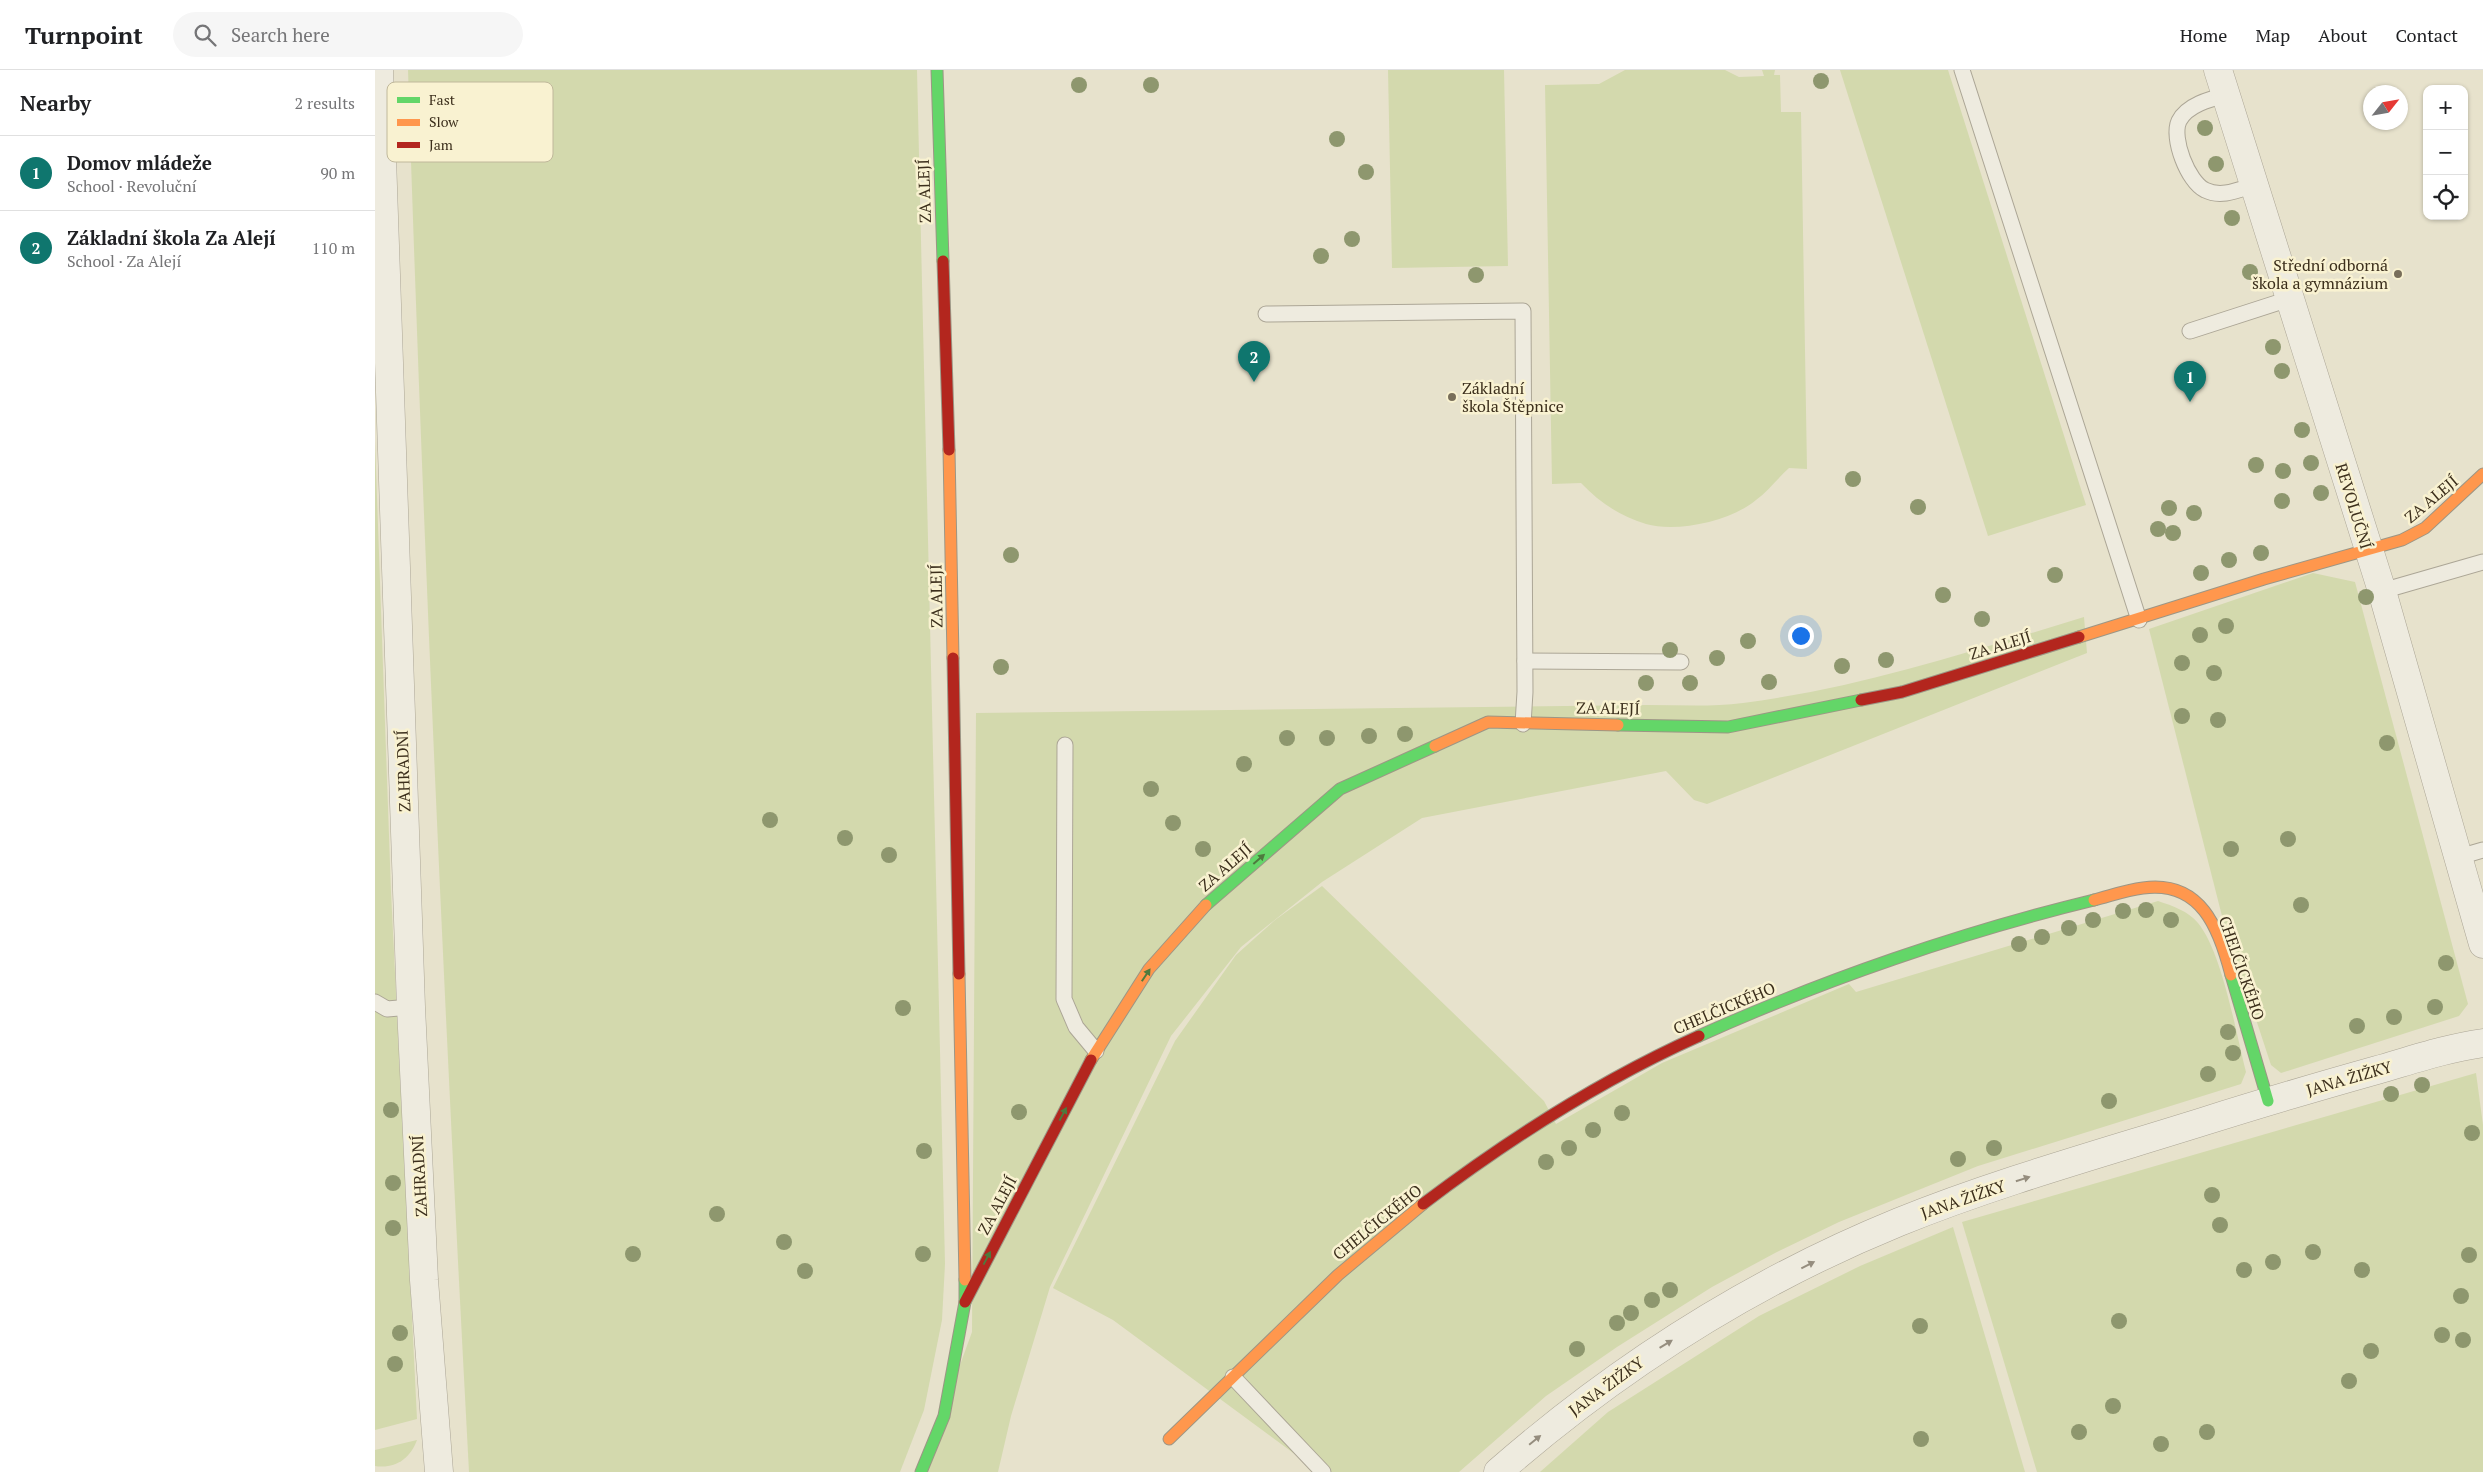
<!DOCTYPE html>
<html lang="en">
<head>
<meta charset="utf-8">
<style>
	:root { --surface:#fff; --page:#f6f6f6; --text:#202124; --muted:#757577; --line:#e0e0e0; --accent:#0f766e }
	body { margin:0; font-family:"PT Serif",serif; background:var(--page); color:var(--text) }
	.controls { position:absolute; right:15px; top:15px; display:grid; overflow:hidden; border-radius:10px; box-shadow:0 1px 4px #0004 }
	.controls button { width:45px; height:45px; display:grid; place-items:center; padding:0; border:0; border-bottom:1px solid var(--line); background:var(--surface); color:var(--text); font:25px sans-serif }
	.compass { position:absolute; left:1988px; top:15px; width:45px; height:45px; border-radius:50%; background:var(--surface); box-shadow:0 1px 4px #0004; rotate:59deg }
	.you { position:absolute; left:1425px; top:565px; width:18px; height:18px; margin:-12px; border:4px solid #fff; border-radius:50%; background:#1a73e8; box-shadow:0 0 0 8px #1a73e833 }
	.badge { display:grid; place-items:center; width:32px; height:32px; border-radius:50%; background:var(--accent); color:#fff; font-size:16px; font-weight:700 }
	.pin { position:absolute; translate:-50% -41px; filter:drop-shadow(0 1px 2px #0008) }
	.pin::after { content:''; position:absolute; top:26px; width:18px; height:15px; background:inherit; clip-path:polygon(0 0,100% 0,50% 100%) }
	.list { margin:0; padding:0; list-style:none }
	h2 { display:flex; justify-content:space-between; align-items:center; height:65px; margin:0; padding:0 20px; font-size:21px }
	h2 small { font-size:16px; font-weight:400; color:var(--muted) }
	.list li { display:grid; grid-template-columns:32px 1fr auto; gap:15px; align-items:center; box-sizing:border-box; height:75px; padding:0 20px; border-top:1px solid var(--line) }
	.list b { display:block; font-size:19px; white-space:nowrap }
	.list p { margin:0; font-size:16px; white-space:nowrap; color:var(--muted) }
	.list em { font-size:16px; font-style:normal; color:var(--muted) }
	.icon { flex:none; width:28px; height:28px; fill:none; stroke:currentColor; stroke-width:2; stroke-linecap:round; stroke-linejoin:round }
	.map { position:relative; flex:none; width:2108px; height:1402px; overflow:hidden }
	header { display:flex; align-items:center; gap:30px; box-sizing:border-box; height:70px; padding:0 25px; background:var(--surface); border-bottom:1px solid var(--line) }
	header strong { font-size:24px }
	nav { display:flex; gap:28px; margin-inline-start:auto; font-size:18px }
	.search { width:350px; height:45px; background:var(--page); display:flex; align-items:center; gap:12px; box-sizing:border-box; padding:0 18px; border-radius:28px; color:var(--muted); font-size:19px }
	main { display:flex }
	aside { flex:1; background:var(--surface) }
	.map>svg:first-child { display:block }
	.green { fill:#d3d9ad }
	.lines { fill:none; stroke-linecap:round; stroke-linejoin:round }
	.lane-casing { stroke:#aca696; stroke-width:17 }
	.street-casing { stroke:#aca696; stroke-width:29 }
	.fast-casing { stroke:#9c9685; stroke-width:13 }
	.slow-casing { stroke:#9c9685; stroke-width:13 }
	.jam-casing { stroke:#9c9685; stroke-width:13 }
	.lane { stroke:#eeebdf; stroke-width:15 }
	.street { stroke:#eeebdf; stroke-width:28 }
	.fast { stroke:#63d668; stroke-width:11 }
	.slow { stroke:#ff974d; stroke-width:11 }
	.jam { stroke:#b3261e; stroke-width:11 }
	.tree { fill:#8e976e }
	.oneway { fill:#4e7a3e }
	.oneway2 { fill:#958d7e }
	.poi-dot { fill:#786e5a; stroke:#f9f2d1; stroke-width:2 }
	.labels { text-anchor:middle; stroke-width:5; stroke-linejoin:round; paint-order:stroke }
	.street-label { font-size:16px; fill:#3c2f1c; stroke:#f9f2d1 }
	.poi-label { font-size:16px; fill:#3c2f1c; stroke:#f9f2d1; text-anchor:end }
	.key { fill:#f9f2d1; stroke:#c0b89b; stroke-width:1 }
	.key-label { font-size:14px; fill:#3c2f1c }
</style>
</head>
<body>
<header>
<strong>Turnpoint</strong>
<div class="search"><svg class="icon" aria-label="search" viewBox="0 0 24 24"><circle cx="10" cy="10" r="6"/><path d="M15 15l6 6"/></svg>Search here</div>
<nav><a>Home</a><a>Map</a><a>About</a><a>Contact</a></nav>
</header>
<main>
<aside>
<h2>Nearby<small>2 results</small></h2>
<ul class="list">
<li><span class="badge">1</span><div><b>Domov mládeže</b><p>School · Revoluční</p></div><em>90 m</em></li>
<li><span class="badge">2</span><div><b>Základní škola Za Alejí</b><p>School · Za Alejí</p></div><em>110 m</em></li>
</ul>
</aside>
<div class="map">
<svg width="2108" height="1402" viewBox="0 0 2108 1402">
	<rect width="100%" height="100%" fill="#e7e2cc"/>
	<g class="green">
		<path d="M33,0H542L570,1194L567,1250L549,1340L525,1402H94C69,935 48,468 33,0Z"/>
		<path d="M1013,0H1129L1133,196L1017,198Z"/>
		<path d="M1250,0H1350L1364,7L1389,6L1387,0H1400L1399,5H1405L1406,42H1426L1432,399L1414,398C1403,408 1393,421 1381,430C1356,451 1302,463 1271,454C1245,446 1225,433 1206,413L1177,414L1170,15L1224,14Z"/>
		<path d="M1465,0H1573L1711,435L1613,466Z"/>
		<path d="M0,371L16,822L42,1349L0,1360Z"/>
		<path d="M1938,503L1980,512L2093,934L2084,946L1906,1003L1896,995L1847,846L1774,559Z"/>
		<path d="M1709,547L1712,583L1332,734L1319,730L1291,701L1047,748L947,812L866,877L796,966L675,1217L636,1346L623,1402H546L597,1262L601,643L1273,635C1305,635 1337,637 1368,633C1485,618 1597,581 1709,547Z"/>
		<path d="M947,816L1169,1031L1181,1054L1287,993L1474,914L1481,922L1783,831C1798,836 1813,841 1823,853C1847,882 1861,963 1871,1002L1866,1014L1603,1096L1464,1152L1400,1183L1337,1217L1242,1277L1171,1326L1084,1402H944L738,1250L678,1218L800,971L861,885L900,850Z"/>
		<path d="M2101,1003L2108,1055V1402H1662L1587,1152Z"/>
		<path d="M1578,1157L1650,1402H1165L1233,1342L1384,1246L1485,1196Z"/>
		<path d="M42,1370C35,1389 20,1399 0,1396V1380Z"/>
	</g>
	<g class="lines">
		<defs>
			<g id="lane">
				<path d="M1587,0L1764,550"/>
				<path d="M1851,25C1835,29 1812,35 1804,51C1796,68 1813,112 1830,120C1846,128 1863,120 1879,115"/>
				<path d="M891,244L1148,241L1150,622L1148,654"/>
				<path d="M1815,261L1914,229"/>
				<path d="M2007,521L2108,492"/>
				<path d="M1150,591L1306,592"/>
				<path d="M690,675L689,929L701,957L721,981"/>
				<path d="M2084,787L2108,780"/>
				<path d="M0,932L12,939L36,937"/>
				<path d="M858,1307L948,1402"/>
			</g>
			<g id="street">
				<path d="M4,0L36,937L49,1210L64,1402"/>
				<path d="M1843,0L2007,521L2108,874"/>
				<path d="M1123,1402C1242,1298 1377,1212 1524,1152C1623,1112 1728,1083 1830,1051C1887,1033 1945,1016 2002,1000C2037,990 2072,978 2108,973"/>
			</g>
			<g id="fast">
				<path d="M562,0L568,191"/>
				<path d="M1243,655L1353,657L1486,630"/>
				<path d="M831,835L965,719L1060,676"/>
				<path d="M1856,905L1893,1031"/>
				<path d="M1324,966C1448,910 1587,862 1719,830"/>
				<path d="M546,1402L569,1346L590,1232V1210"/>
			</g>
			<g id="slow">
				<path d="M574,380L578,588"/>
				<path d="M1704,567L1889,509L2027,470L2050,458L2108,404"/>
				<path d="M1060,676L1113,652L1243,655"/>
				<path d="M1719,830C1735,826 1751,820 1768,818C1826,810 1844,858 1856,905"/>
				<path d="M584,904L590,1210"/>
				<path d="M716,990L774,899L831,835"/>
				<path d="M794,1369L963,1205L1048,1134"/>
			</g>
			<g id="jam">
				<path d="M568,191L574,380"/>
				<path d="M578,588L584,904"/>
				<path d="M1486,630L1527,622L1704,567"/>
				<path d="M1048,1134C1134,1069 1226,1010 1324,966"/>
				<path d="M590,1232L716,990"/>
			</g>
		</defs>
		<use href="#lane" class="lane-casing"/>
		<use href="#street" class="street-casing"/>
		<use href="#fast" class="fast-casing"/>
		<use href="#slow" class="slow-casing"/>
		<use href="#jam" class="jam-casing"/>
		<use href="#lane" class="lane"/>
		<use href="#street" class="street"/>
		<use href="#fast" class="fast"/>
		<use href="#slow" class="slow"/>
		<use href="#jam" class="jam"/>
	</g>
	<g class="tree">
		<circle cx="1446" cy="11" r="8"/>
		<circle cx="704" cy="15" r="8"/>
		<circle cx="776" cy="15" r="8"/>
		<circle cx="1830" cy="58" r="8"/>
		<circle cx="962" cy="69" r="8"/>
		<circle cx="1841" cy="94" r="8"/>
		<circle cx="991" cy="102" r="8"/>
		<circle cx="1857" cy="148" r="8"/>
		<circle cx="977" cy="169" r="8"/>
		<circle cx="946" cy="186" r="8"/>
		<circle cx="1875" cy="202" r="8"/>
		<circle cx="1101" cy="205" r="8"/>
		<circle cx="1898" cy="277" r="8"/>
		<circle cx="1907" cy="301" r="8"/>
		<circle cx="1927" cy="360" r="8"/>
		<circle cx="1936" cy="393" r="8"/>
		<circle cx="1881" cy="395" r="8"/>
		<circle cx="1908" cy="401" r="8"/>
		<circle cx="1478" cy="409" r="8"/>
		<circle cx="1946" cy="423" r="8"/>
		<circle cx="1907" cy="431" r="8"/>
		<circle cx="1543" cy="437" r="8"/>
		<circle cx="1794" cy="438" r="8"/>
		<circle cx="1819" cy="443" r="8"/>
		<circle cx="1783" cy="459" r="8"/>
		<circle cx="1798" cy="463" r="8"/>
		<circle cx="1886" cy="483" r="8"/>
		<circle cx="636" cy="485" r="8"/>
		<circle cx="1854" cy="490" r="8"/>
		<circle cx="1826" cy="503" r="8"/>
		<circle cx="1680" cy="505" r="8"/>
		<circle cx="1568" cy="525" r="8"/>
		<circle cx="1991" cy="527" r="8"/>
		<circle cx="1607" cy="549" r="8"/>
		<circle cx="1851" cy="556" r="8"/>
		<circle cx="1825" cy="565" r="8"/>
		<circle cx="1373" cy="571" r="8"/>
		<circle cx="1295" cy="580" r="8"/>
		<circle cx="1342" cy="588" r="8"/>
		<circle cx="1511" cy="590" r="8"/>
		<circle cx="1807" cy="593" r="8"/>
		<circle cx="1467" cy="596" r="8"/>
		<circle cx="626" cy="597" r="8"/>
		<circle cx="1839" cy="603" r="8"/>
		<circle cx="1394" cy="612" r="8"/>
		<circle cx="1271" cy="613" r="8"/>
		<circle cx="1315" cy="613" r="8"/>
		<circle cx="1807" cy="646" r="8"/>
		<circle cx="1843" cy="650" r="8"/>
		<circle cx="1030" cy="664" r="8"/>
		<circle cx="994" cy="666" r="8"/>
		<circle cx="912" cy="668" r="8"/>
		<circle cx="952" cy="668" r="8"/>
		<circle cx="2012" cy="673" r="8"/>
		<circle cx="869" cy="694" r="8"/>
		<circle cx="776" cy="719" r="8"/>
		<circle cx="395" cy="750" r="8"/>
		<circle cx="798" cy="753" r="8"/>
		<circle cx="470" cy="768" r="8"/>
		<circle cx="1913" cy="769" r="8"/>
		<circle cx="828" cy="779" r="8"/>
		<circle cx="1856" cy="779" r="8"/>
		<circle cx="514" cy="785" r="8"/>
		<circle cx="1926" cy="835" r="8"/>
		<circle cx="1771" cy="840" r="8"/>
		<circle cx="1748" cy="841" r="8"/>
		<circle cx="1718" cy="850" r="8"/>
		<circle cx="1796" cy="850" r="8"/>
		<circle cx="1694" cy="858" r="8"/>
		<circle cx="1667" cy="867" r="8"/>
		<circle cx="1644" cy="874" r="8"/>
		<circle cx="2071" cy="893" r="8"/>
		<circle cx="2060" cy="937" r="8"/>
		<circle cx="528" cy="938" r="8"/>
		<circle cx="2019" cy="947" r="8"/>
		<circle cx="1982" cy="956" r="8"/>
		<circle cx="1853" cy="962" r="8"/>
		<circle cx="1858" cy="983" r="8"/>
		<circle cx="1833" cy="1004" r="8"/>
		<circle cx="2047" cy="1015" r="8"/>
		<circle cx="2016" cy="1024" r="8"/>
		<circle cx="1734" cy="1031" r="8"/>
		<circle cx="16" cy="1040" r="8"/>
		<circle cx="644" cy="1042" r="8"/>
		<circle cx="1247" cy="1043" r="8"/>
		<circle cx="1218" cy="1060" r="8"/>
		<circle cx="2097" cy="1063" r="8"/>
		<circle cx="1194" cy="1078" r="8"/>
		<circle cx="1619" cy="1078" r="8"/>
		<circle cx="549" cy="1081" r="8"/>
		<circle cx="1583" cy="1089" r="8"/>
		<circle cx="1171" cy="1092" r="8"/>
		<circle cx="18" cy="1113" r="8"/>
		<circle cx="1837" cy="1125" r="8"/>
		<circle cx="342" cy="1144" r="8"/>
		<circle cx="1845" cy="1155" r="8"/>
		<circle cx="18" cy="1158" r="8"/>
		<circle cx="409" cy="1172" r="8"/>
		<circle cx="1938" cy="1182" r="8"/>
		<circle cx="258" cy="1184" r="8"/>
		<circle cx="548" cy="1184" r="8"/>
		<circle cx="2094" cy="1185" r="8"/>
		<circle cx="1898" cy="1192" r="8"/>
		<circle cx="1869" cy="1200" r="8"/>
		<circle cx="1987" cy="1200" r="8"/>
		<circle cx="430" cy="1201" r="8"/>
		<circle cx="1295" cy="1220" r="8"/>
		<circle cx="2086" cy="1226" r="8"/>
		<circle cx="1277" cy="1230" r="8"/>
		<circle cx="1256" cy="1243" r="8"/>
		<circle cx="1744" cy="1251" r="8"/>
		<circle cx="1242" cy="1253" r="8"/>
		<circle cx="1545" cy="1256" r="8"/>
		<circle cx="25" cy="1263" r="8"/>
		<circle cx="2067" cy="1265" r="8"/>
		<circle cx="2088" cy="1270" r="8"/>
		<circle cx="1202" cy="1279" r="8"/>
		<circle cx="1996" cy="1281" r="8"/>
		<circle cx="20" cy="1294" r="8"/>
		<circle cx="1974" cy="1311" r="8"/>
		<circle cx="1738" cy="1336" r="8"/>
		<circle cx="1704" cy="1362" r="8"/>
		<circle cx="1832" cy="1362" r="8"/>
		<circle cx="1546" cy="1369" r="8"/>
		<circle cx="1786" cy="1374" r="8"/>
	</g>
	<defs><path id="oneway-solid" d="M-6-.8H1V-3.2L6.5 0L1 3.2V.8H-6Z" transform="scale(1.25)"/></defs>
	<g class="oneway">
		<use href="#oneway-solid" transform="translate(884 789) rotate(-41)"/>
		<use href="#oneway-solid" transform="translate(771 905) rotate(-56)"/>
		<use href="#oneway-solid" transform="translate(688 1044) rotate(-62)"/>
		<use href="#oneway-solid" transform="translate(612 1188) rotate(-62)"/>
	</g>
	<g class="oneway2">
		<use href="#oneway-solid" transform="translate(1648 1109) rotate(-18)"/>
		<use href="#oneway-solid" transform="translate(1433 1195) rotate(-27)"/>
		<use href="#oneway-solid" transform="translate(1291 1274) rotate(-31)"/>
		<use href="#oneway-solid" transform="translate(1160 1370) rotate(-39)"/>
	</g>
	<g class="poi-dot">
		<circle cx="2023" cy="204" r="5"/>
		<circle cx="1077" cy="327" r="5"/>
	</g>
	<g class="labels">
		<g class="street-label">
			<text transform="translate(549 121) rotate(-92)" y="6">ZA ALEJÍ</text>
			<text transform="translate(2056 429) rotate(-40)" y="6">ZA ALEJÍ</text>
			<text transform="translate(1979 436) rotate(73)" y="6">REVOLUČNÍ</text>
			<text transform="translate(561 526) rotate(-91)" y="6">ZA ALEJÍ</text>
			<text transform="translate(1625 575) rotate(-17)" y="6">ZA ALEJÍ</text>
			<text transform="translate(1233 638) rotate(1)" y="6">ZA ALEJÍ</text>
			<text transform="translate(28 701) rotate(-92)" y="6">ZAHRADNÍ</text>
			<text transform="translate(850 797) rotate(-41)" y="6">ZA ALEJÍ</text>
			<text transform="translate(1867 898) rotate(71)" y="6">CHELČICKÉHO</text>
			<text transform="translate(1349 938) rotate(-23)" y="6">CHELČICKÉHO</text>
			<text transform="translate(1974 1008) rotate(-16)" y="6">JANA ŽIŽKY</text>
			<text transform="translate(44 1106) rotate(-93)" y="6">ZAHRADNÍ</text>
			<text transform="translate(1588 1129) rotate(-19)" y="6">JANA ŽIŽKY</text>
			<text transform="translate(622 1135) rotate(-62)" y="6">ZA ALEJÍ</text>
			<text transform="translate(1002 1152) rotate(-39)" y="6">CHELČICKÉHO</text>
			<text transform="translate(1231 1316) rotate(-36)" y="6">JANA ŽIŽKY</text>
		</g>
		<g class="poi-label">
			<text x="2013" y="201">Střední odborná<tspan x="2013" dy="18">škola a gymnázium</tspan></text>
			<text x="1087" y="324" text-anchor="start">Základní<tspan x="1087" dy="18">škola Štěpnice</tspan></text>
		</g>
	</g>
	<rect x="12" y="12" width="166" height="80" rx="8" class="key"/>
	<rect x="22" y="27" width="23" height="6" fill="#63d668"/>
	<rect x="22" y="49" width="23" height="7" fill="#ff974d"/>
	<rect x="22" y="72" width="23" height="6" fill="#b3261e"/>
	<g class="key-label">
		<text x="54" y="35">Fast</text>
		<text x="54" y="57">Slow</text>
		<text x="54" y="80">Jam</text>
	</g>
</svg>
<div class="controls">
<button>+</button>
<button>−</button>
<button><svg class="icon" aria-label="locate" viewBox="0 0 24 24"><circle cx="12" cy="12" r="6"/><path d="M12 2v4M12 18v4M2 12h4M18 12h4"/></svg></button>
</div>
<svg class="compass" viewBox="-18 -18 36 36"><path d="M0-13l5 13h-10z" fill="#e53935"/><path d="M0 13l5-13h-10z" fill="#757577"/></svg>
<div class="you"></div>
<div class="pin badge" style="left:1815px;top:332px">1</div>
<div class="pin badge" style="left:879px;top:312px">2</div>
</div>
</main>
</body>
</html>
